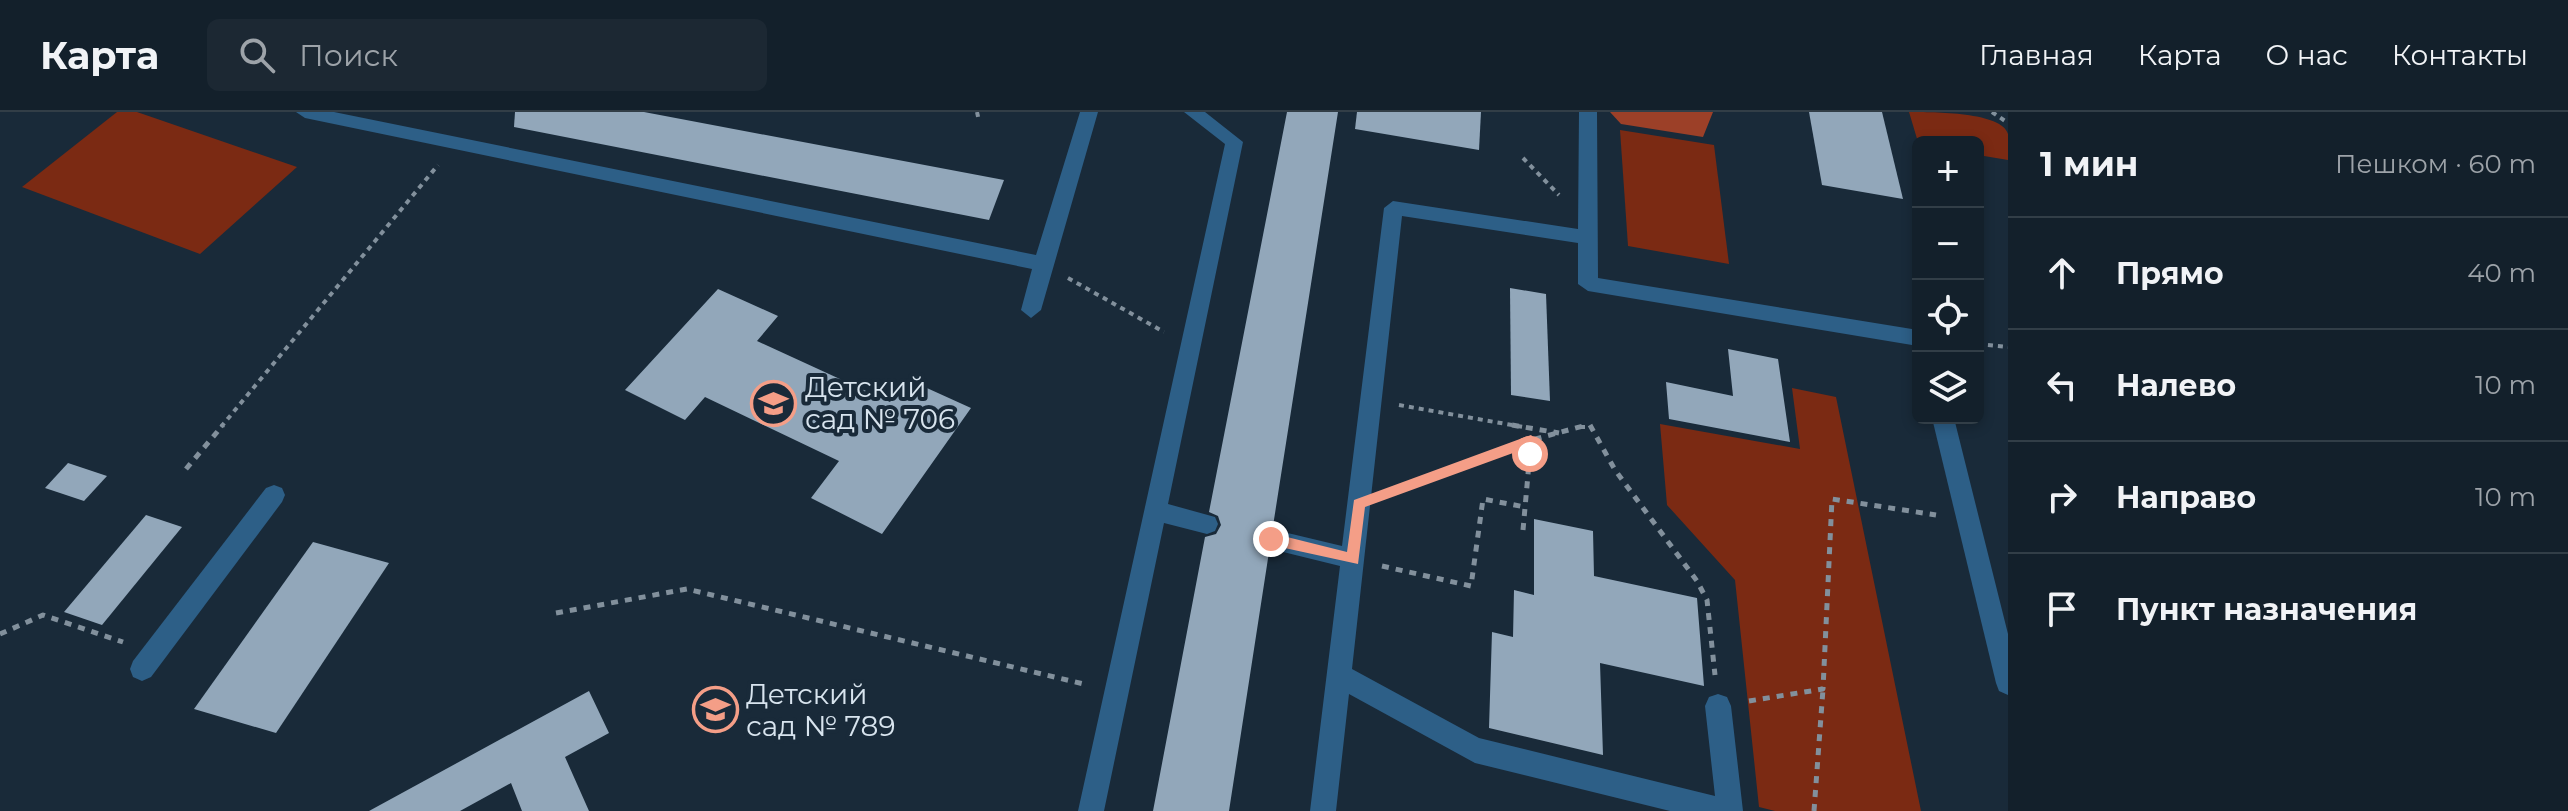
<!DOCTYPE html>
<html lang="ru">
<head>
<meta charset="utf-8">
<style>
	:root { --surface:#13202b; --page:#1c2833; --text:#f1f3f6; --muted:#9da3a9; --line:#323e47 }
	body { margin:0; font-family:Montserrat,sans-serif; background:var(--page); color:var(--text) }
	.controls { position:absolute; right:24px; top:24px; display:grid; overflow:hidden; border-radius:12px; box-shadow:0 4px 12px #0003 }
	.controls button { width:72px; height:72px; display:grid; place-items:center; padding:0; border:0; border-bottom:2px solid var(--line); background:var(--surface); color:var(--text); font:40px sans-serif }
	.stop { position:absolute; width:24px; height:24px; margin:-18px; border:6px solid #f49e87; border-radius:50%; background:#fff }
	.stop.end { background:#f49e87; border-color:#fff; box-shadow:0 2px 8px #0008 }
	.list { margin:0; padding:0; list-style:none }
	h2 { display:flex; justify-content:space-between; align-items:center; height:104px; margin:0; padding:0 32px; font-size:34px }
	h2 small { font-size:26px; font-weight:400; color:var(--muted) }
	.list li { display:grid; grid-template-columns:52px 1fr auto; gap:24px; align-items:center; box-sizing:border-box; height:112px; padding:0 32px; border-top:2px solid var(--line) }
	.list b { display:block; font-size:30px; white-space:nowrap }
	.list em { font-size:26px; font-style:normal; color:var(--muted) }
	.icon { flex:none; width:44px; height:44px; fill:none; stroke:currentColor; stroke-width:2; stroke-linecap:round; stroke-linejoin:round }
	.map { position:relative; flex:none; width:2008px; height:699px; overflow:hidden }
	header { display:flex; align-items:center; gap:48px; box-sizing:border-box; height:112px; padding:0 40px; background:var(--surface); border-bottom:2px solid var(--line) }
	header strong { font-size:38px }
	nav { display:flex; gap:44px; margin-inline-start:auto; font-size:28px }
	.search { width:560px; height:72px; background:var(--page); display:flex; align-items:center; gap:20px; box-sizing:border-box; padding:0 28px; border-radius:12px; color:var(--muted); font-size:30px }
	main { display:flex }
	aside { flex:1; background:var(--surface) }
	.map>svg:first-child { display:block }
	.green { fill:#7b2a13 }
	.forest { fill:#9c4028 }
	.building { fill:#92a7ba }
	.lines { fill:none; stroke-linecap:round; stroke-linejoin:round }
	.path-far1 { stroke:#82909c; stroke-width:4; stroke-dasharray:5 5; stroke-linecap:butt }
	.path { stroke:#82909c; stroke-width:5; stroke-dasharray:7 7; stroke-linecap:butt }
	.lane { fill:#2d5f87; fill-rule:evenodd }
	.route { fill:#f49e87 }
	.labels { text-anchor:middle; stroke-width:8; stroke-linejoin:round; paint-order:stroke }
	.poi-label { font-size:28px; fill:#d8e4ee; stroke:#192a39; text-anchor:start }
</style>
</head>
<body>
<header>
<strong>Карта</strong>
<div class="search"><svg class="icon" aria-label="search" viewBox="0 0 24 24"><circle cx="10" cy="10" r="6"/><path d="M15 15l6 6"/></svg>Поиск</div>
<nav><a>Главная</a><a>Карта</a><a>О нас</a><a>Контакты</a></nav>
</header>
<main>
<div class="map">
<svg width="2008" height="699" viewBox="0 0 2008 699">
	<rect width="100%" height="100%" fill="#192a39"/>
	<g class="green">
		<path d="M117,0H137L297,55L200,142L22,75Z"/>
		<path d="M1909,0C1934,0 2002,0 2008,22C2008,30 2008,40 2008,48L1978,43V30H1918Z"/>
		<path d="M1620,18L1714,33L1729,152L1628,134Z"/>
		<path d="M1792,276L1836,285L1921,699H1775L1759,695L1735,468L1667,393L1660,312L1800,337Z"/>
	</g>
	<path class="forest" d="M1610,0H1713L1703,25L1621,12Z"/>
	<g class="building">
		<path d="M515,0H644L1004,68L989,108L514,15Z"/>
		<path d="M1287,0H1338L1273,414L1262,417L1257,426L1260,435L1269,440L1229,699H1153L1205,425L1216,422L1221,413L1218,404L1209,400Z"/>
		<path d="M1357,0H1481L1479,38L1355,17Z"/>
		<path d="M1809,0H1882L1903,87L1822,73Z"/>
		<path d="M1510,176L1546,182L1550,289L1511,283Z"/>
		<path d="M718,177L778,204L757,229L890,290L907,267L971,296L882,422L811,386L839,349L705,285L685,308L625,278Z"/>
		<path d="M1728,237L1778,247L1790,330L1669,307L1666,270L1733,284Z"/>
		<path d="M68,351L107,364L84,389L45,376Z"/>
		<path d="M146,403L182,415L102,513L64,500Z"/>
		<path d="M1534,407L1593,419L1594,464L1697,486L1704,574L1600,551L1603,643L1489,616L1492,520L1513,525L1514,478L1534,483Z"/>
		<path d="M313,430L389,451L276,621L194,597Z"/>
		<path d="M589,579L609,621L565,645L589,699H522L511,671L460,699H369Z"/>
	</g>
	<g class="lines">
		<g class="path-far1">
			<path d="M977,0L979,9"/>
			<path d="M1992,0L2008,11"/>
			<path d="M1523,46L1559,83"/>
			<path d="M1068,166L1164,220"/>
			<path d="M1978,232L2008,235"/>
			<path d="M1399,293L1523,315"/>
			<path d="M221,315L438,53"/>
			<path d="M1580,315H1592"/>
		</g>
		<g class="path">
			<path d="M1512,313L1559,321"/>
			<path d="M1590,313L1615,358L1697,469L1707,488L1715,563"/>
			<path d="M186,357L223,313"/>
			<path d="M1390,380L1524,330L1587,313"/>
			<path d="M1523,418L1531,329"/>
			<path d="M1382,454L1471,474L1483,387L1525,395"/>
			<path d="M556,501L687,477L1088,573"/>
			<path d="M0,522L43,503L123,530"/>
			<path d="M1749,589L1823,577L1832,387L1936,403"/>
			<path d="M1814,699L1823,577"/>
		</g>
		<g class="lane">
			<path d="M296,0H334L1036,143L1080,0H1098L1041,198L1031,206L1021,198L1032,157L305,6Z"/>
			<path d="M1184,0H1205L1243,30L1168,392L1215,405L1218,412L1215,419L1207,422L1164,411L1104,699H1078L1225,32Z"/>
			<path d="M1579,0H1597L1598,166L1918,218V234L1588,179L1578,172V131L1402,104L1352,557L1479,626L1715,684L1705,594L1709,585L1718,582L1727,585L1731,594L1743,699H1670L1475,651L1349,582L1336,699H1310L1340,454L1271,437L1263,434L1260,427L1263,420L1271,417L1342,434L1384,96L1393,89L1578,117Z"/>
			<path d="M1932,306H1954L2008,522V583L1999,579L1996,571Z"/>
			<path d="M274,373L282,376L285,383L282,390L151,565L142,569L133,565L130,557L133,549L266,376Z"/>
		</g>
	</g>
	<path class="route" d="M1531,323L1537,329L1535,346H1525L1524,337L1365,395L1358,452L1271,433L1264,427L1271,421L1347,440L1354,388Z"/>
	<defs>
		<symbol id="school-ring" viewBox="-11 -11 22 22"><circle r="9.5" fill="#192a39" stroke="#f49e87" stroke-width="1.5"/><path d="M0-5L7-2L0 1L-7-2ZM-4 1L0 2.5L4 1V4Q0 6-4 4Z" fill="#f49e87"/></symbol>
	</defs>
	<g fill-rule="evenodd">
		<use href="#school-ring" x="748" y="266" width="51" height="51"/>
		<use href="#school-ring" x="690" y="572" width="51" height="51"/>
	</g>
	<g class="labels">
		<g class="poi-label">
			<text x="805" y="285">Детский<tspan x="805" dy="32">сад № 706</tspan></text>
			<text x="746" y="592">Детский<tspan x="746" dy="32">сад № 789</tspan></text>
		</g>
	</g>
</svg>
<div class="controls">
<button>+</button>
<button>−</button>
<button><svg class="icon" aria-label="locate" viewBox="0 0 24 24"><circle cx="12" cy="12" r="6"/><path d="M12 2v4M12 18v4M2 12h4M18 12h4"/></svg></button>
<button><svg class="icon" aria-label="layers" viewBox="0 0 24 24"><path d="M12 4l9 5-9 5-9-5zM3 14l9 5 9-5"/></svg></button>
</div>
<div class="stop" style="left:1530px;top:342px"></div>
<div class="stop end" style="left:1271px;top:427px"></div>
</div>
<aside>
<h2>1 мин<small>Пешком · 60 m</small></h2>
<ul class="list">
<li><svg class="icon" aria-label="ahead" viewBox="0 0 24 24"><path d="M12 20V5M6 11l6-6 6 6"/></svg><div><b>Прямо</b></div><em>40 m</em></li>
<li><svg class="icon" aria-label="left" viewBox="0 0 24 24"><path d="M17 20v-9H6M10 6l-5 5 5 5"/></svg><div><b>Налево</b></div><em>10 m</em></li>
<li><svg class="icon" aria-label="right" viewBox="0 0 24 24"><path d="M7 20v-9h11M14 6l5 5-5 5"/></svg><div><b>Направо</b></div><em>10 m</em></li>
<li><svg class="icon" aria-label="arrive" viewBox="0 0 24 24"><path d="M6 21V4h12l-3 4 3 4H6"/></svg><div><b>Пункт назначения</b></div></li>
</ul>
</aside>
</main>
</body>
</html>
